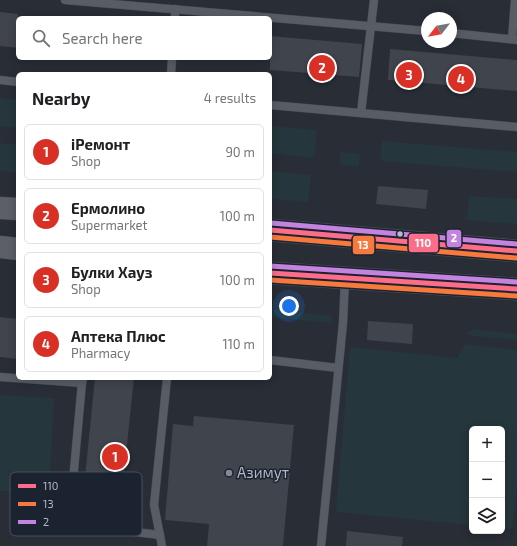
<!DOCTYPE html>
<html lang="en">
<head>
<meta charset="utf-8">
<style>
	:root { --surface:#fff; --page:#f6f6f6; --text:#202124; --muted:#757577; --line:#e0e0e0; --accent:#d93025 }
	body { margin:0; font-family:"Exo 2",sans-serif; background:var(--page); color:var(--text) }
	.controls { position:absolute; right:12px; bottom:12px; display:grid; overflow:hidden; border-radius:6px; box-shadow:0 2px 10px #0003 }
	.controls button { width:36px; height:36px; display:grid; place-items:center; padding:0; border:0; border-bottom:1px solid var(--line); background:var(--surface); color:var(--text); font:20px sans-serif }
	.compass { position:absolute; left:421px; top:12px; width:36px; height:36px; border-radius:50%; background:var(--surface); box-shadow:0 2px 10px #0003; rotate:239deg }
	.you { position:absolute; left:289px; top:306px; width:14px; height:14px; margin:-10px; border:3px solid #fff; border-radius:50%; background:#1a73e8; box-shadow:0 0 0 6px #1a73e833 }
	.badge { display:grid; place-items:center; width:26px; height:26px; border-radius:50%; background:var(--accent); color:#fff; font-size:13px; font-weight:700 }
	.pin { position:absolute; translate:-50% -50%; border:2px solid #fff; box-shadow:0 1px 4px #0006 }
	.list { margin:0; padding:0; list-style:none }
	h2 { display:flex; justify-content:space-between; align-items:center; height:52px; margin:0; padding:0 16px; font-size:17px }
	h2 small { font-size:13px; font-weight:400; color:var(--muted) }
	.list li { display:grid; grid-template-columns:26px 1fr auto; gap:12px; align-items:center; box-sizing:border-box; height:56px; margin:0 8px 8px; padding:0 8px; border:1px solid var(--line); border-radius:6px }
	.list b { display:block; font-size:15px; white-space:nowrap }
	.list p { margin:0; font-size:13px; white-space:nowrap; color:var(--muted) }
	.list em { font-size:13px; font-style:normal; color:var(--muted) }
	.icon { flex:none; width:22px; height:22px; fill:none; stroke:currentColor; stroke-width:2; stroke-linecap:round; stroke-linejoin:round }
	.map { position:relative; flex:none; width:517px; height:546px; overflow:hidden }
	.search { position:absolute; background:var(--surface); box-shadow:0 2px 10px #0003; left:16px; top:16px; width:256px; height:44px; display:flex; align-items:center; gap:10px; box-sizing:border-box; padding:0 14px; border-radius:6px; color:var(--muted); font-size:15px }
	.panel { position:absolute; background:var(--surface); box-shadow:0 2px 10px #0003; left:16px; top:72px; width:256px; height:308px; border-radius:6px }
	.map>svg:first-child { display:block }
	.green { fill:#25373c }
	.building { fill:#40444c }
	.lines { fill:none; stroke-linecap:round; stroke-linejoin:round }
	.service-casing { stroke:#44484f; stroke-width:9 }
	.primary-casing { stroke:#464a53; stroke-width:23 }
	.service { stroke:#585c65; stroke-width:8 }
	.primary { stroke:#5b5f66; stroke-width:22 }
	.bus-1-casing { stroke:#1b2331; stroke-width:8 }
	.bus-2-casing { stroke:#1b2331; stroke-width:8 }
	.bus-3-casing { stroke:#1b2331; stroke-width:8 }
	.bus-1 { stroke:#fb6d88; stroke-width:5 }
	.bus-2 { stroke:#f6793e; stroke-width:5 }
	.bus-3 { stroke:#c483df; stroke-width:5 }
	.bus-dot { fill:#b2b9c8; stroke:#1b2331; stroke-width:1.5 }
	.poi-dot { fill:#828895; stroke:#1b2331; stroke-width:1.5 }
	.labels { text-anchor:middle; stroke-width:3; stroke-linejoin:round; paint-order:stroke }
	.poi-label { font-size:15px; fill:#b2b9c8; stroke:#1b2331; text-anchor:start }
	.key { fill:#1b2331; stroke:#48505e; stroke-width:1 }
	.key-label { font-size:11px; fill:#b2b9c8 }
	.line-badge { stroke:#1b2331; stroke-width:1.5 }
	.badge-label { font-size:11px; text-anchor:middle; font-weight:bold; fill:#fff }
</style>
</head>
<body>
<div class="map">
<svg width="517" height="546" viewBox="0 0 517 546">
	<rect width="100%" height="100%" fill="#282d36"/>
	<g class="green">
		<path d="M0,98L18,100V128L0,126Z"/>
		<path d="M270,126L317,130L314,158L270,153Z"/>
		<path d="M382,141L517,152V172L380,161Z"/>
		<path d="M0,143L18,145V173L0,171Z"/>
		<path d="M340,152L360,154L359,166L340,165Z"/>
		<path d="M270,171L311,175L308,202L270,199Z"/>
		<path d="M469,196L517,199V224L467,220Z"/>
		<path d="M270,309L332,316L331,323L270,317Z"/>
		<path d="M473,329L517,334V340L466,335Z"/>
		<path d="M465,344L517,350V487L512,529L502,528V429H472V525L336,512L350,347L457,358Z"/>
		<path d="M0,395L54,398L49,493L0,491Z"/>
	</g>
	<g class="building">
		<path d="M0,12L18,14V48L0,46Z"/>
		<path d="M270,36L362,44L359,77L270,70Z"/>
		<path d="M390,49L517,60V91L388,80Z"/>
		<path d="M378,186L428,190L426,209L376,204Z"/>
		<path d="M0,317L18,319V359L0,357Z"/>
		<path d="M368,321L413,324L412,344L367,340Z"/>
		<path d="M95,378H134L121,501L83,497Z"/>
		<path d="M194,416L294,425L283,546H207L209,524L165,520L173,424L193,426Z"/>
		<path d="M347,531L403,537L402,546H346Z"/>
	</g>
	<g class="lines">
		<defs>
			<g id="service">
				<path d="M65,0L427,31"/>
				<path d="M175,18V9"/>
				<path d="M451,33L517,40"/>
				<path d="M512,39L515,0"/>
				<path d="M171,74L172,58"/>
				<path d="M0,80L18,82"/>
				<path d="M270,105L517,127"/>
				<path d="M361,113L374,0"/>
				<path d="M270,360L338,368"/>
				<path d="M0,377L82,383L83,378"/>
				<path d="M82,383L69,524L160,535"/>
				<path d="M162,546L154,505L167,378"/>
				<path d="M321,546L343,323L345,279"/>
			</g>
			<g id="primary">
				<path d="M0,208L18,209"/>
				<path d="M270,230L517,251"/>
				<path d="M0,247L18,249"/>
				<path d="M270,273L517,289"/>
			</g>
		</defs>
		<use href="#service" class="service-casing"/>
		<use href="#primary" class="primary-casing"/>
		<use href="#service" class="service"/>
		<use href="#primary" class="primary"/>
		<defs>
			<g id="bus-1">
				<path d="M270,230L517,251"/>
				<path d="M270,273L517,289"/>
			</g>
			<g id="bus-2">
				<path d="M270,237L516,258"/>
				<path d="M270,280L517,296"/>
			</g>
			<g id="bus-3">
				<path d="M271,223L517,244"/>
				<path d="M270,266L517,282"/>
			</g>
		</defs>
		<use href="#bus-1" class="bus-1-casing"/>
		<use href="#bus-2" class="bus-2-casing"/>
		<use href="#bus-3" class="bus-3-casing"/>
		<use href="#bus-1" class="bus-1"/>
		<use href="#bus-2" class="bus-2"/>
		<use href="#bus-3" class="bus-3"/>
	</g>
	<circle class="bus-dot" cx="400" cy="234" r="3.5"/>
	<circle class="poi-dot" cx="229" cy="473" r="4"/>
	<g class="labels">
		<g class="poi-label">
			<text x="237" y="478">Азимут</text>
		</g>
	</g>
	<rect x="10" y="472" width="132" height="64" rx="6" class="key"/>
	<rect x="18" y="484" width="18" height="4" fill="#fb6d88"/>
	<rect x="18" y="502" width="18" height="4" fill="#f6793e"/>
	<rect x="18" y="520" width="18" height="4" fill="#c483df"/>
	<g class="key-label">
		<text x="43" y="490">110</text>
		<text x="43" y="508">13</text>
		<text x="43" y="526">2</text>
	</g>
	<g class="line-badge">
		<rect x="446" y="229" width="16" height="19" rx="4" fill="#c483df"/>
		<rect x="408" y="233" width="31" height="20" rx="4" fill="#fb6d88"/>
		<rect x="352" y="235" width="23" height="20" rx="4" fill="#f6793e"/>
	</g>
	<g class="badge-label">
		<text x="454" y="242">2</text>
		<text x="423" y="247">110</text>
		<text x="363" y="249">13</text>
	</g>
</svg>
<div class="controls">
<button>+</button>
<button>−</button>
<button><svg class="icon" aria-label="layers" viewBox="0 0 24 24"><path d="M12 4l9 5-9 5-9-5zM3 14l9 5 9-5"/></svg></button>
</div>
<svg class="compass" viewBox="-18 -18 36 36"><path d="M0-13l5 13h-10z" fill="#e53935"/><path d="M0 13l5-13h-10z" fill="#757577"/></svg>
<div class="you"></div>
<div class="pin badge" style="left:115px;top:457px">1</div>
<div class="pin badge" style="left:322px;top:68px">2</div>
<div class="pin badge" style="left:409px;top:75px">3</div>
<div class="pin badge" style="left:461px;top:79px">4</div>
<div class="search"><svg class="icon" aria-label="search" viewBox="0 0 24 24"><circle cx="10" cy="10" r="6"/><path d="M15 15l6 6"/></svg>Search here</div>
<section class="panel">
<h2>Nearby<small>4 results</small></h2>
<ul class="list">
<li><span class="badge">1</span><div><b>iРемонт</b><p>Shop</p></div><em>90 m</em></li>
<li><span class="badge">2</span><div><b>Ермолино</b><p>Supermarket</p></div><em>100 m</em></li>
<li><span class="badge">3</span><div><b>Булки Хауз</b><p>Shop</p></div><em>100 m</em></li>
<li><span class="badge">4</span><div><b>Аптека Плюс</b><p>Pharmacy</p></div><em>110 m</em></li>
</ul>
</section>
</div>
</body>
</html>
